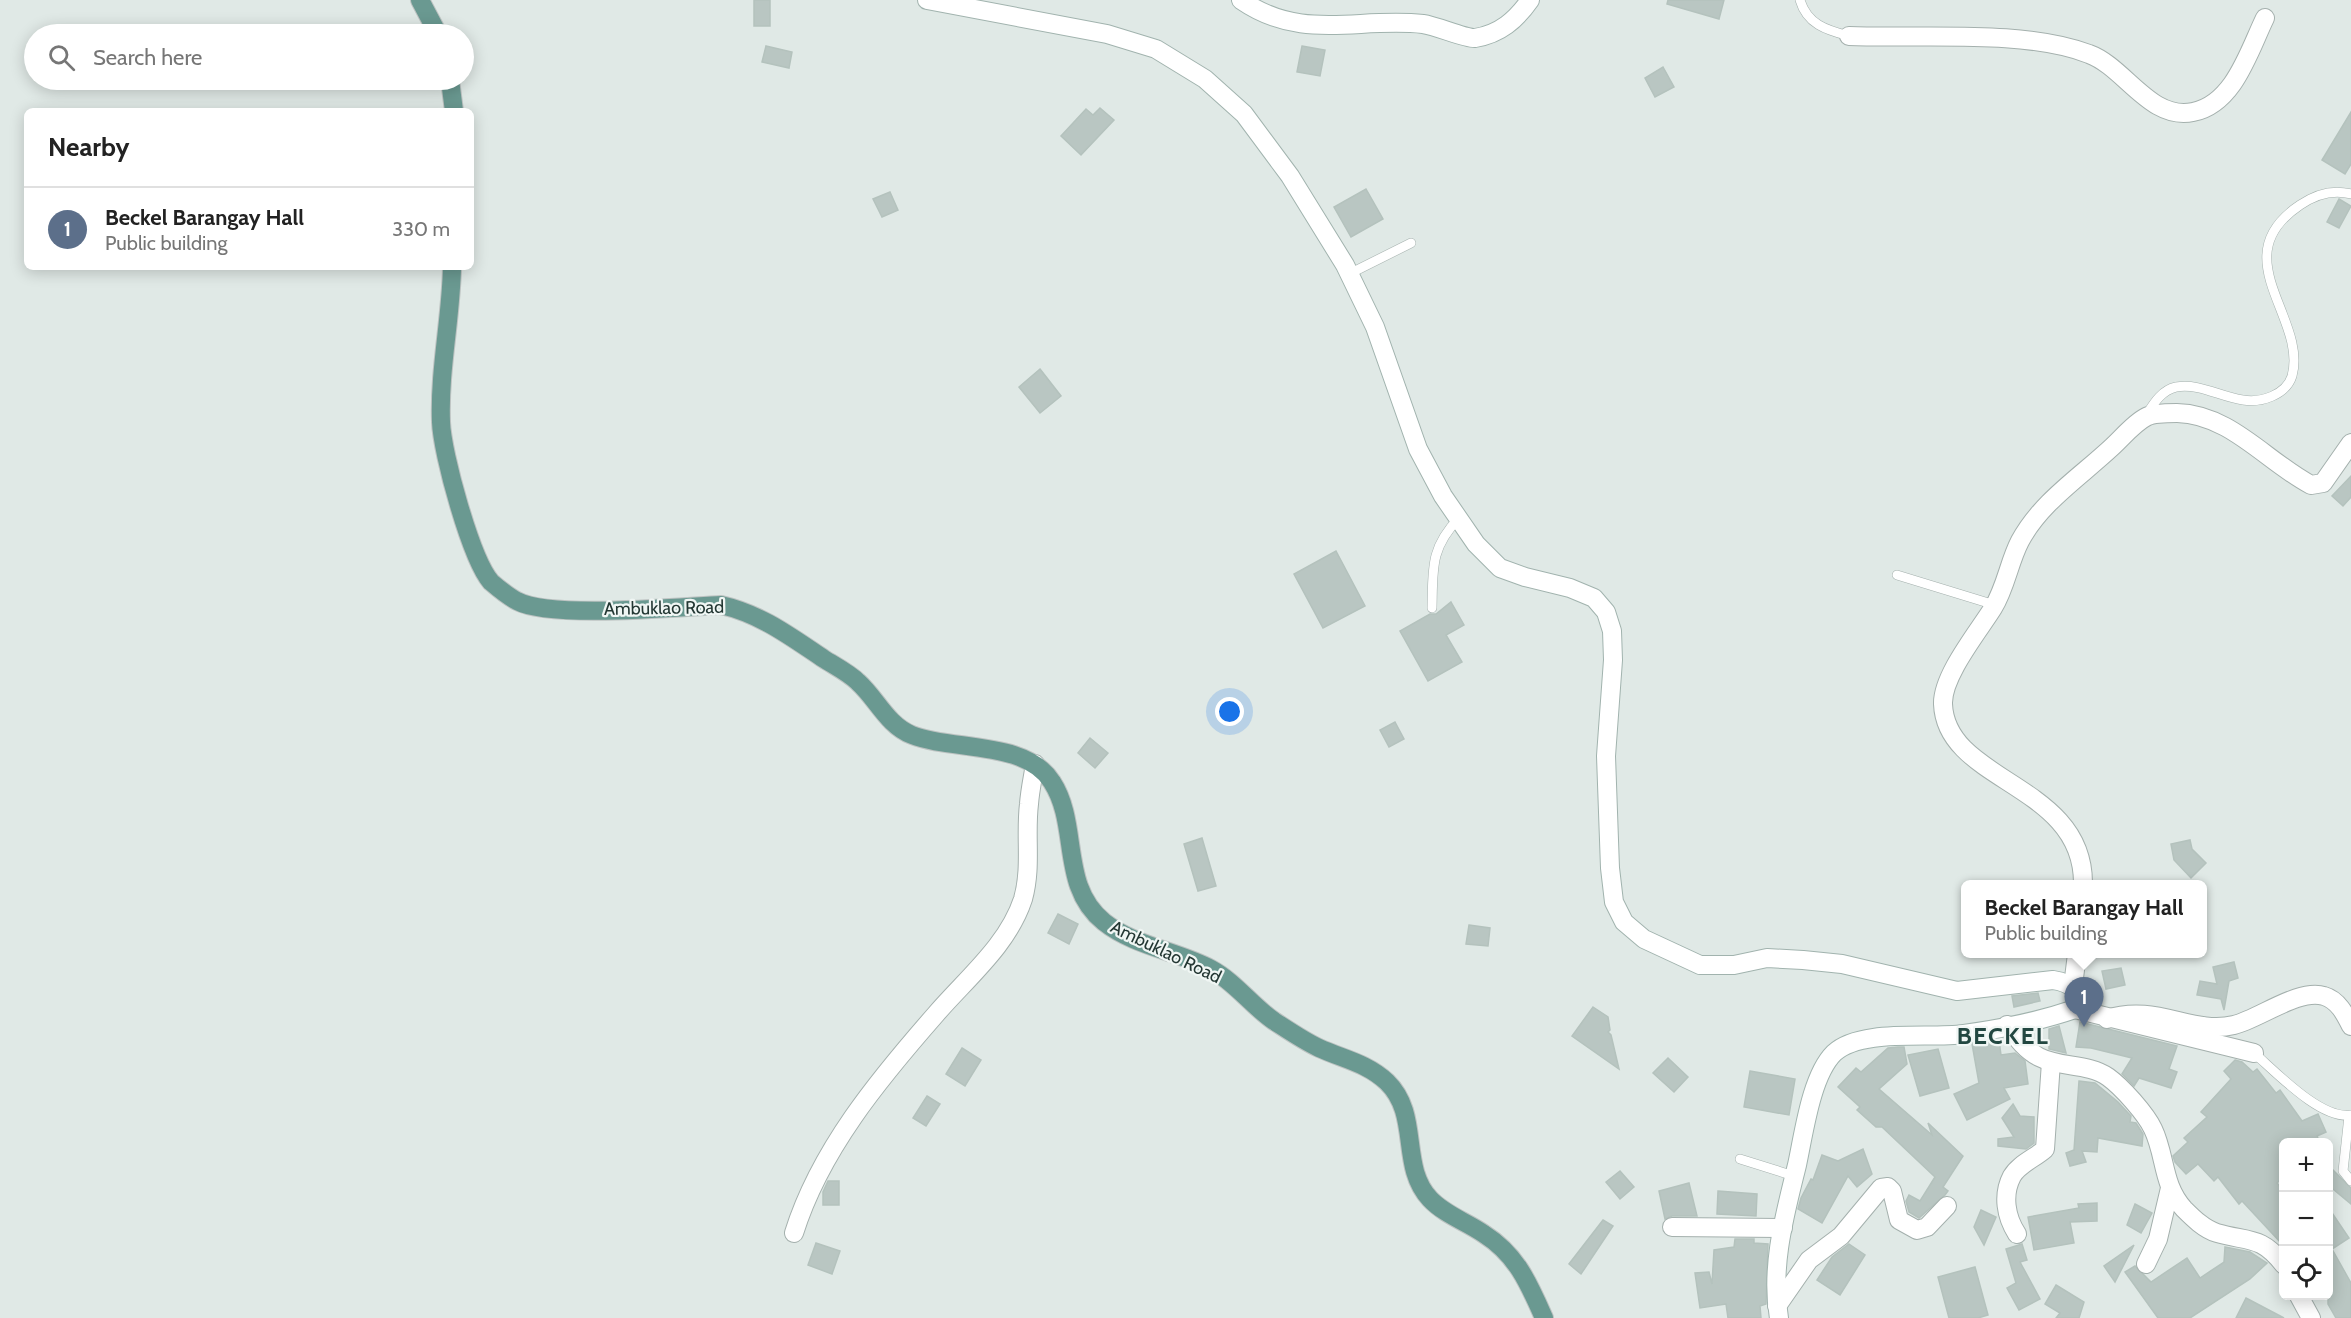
<!DOCTYPE html>
<html lang="en">
<head>
<meta charset="utf-8">
<style>
	:root { --surface:#fff; --page:#f6f6f6; --text:#222; --muted:#767676; --line:#e0e0e0; --accent:#0b8043 }
	body { margin:0; font-family:Cabin,sans-serif; background:var(--page); color:var(--text) }
	.controls { position:absolute; right:18px; bottom:18px; display:grid; overflow:hidden; border-radius:9px; box-shadow:0 3px 15px #0003 }
	.controls button { width:54px; height:54px; display:grid; place-items:center; padding:0; border:0; border-bottom:2px solid var(--line); background:var(--surface); color:var(--text); font:30px sans-serif }
	.you { position:absolute; left:1230px; top:712px; width:21px; height:21px; margin:-15px; border:4px solid #fff; border-radius:50%; background:#1a73e8; box-shadow:0 0 0 9px #1a73e833 }
	.badge { display:grid; place-items:center; width:39px; height:39px; border-radius:50%; background:var(--accent); color:#fff; font-size:20px; font-weight:700 }
	.pin { position:absolute; translate:-50% -50px; filter:drop-shadow(0 2px 3px #0008) }
	.pin::after { content:''; position:absolute; top:32px; width:21px; height:18px; background:inherit; clip-path:polygon(0 0,100% 0,50% 100%) }
	.popup { position:absolute; left:1961px; top:880px; width:246px; height:78px; box-sizing:border-box; display:grid; place-content:center; border-radius:9px; background:var(--surface); filter:drop-shadow(0 2px 4px #0005); font-size:20px; white-space:nowrap; color:var(--muted) }
	.popup b { font-size:22px; color:var(--text) }
	.popup::after { content:''; position:absolute; left:50%; top:100%; margin-left:-12px; border:12px solid transparent; border-top-color:var(--surface) }
	.list { margin:0; padding:0; list-style:none }
	h2 { display:flex; justify-content:space-between; align-items:center; height:78px; margin:0; padding:0 24px; font-size:26px }
	h2 small { font-size:20px; font-weight:400; color:var(--muted) }
	.list li { display:grid; grid-template-columns:39px 1fr auto; gap:18px; align-items:center; box-sizing:border-box; height:84px; padding:0 24px; border-top:2px solid var(--line) }
	.list b { display:block; font-size:22px; white-space:nowrap }
	.list p { margin:0; font-size:20px; white-space:nowrap; color:var(--muted) }
	.list em { font-size:20px; font-style:normal; color:var(--muted) }
	.icon { flex:none; width:33px; height:33px; fill:none; stroke:currentColor; stroke-width:2; stroke-linecap:round; stroke-linejoin:round }
	.map { position:relative; flex:none; width:2351px; height:1318px; overflow:hidden }
	.search { position:absolute; background:var(--surface); box-shadow:0 3px 15px #0003; left:24px; top:24px; width:450px; height:66px; display:flex; align-items:center; gap:15px; box-sizing:border-box; padding:0 21px; border-radius:33px; color:var(--muted); font-size:22px }
	.panel { position:absolute; background:var(--surface); box-shadow:0 3px 15px #0003; left:24px; top:108px; width:450px; height:162px; border-radius:9px }
	.map>svg:first-child { display:block }
	.building { fill:#b9c6c2; stroke:#b4c2bd; stroke-width:1.5 }
	.lines { fill:none; stroke-linecap:round; stroke-linejoin:round }
	.lane-casing { stroke:#a4b0ad; stroke-width:10 }
	.street-casing { stroke:#a4b0ad; stroke-width:20 }
	.secondary-casing { stroke:#a1b3ae; stroke-width:20 }
	.primary-casing { stroke:#bdc3c2; stroke-width:20 }
	.lane { stroke:#fff; stroke-width:9 }
	.street { stroke:#fff; stroke-width:18 }
	.secondary { stroke:#fff; stroke-width:18 }
	.primary { stroke:#6a9991; stroke-width:18 }
	.labels { text-anchor:middle; stroke-width:4.5; stroke-linejoin:round; paint-order:stroke }
	.street-label { font-size:18px; fill:#233733; stroke:#f0f6f4 }
	.district-label { font-size:24px; font-weight:bold; letter-spacing:1.5px; fill:#224741; stroke:#f0f6f4 }
</style>
</head>
<body>
<div class="map">
<svg width="2351" height="1318" viewBox="0 0 2351 1318">
	<rect width="100%" height="100%" fill="#e0e9e6"/>
	<g class="building">
		<rect x="754" y="0" width="16" height="26"/>
		<path d="M1668,0H1724L1719,19L1667,4Z"/>
		<path d="M766,46L792,52L789,68L762,62Z"/>
		<path d="M1302,46L1325,50L1320,76L1297,72Z"/>
		<path d="M1663,67L1674,87L1655,97L1645,78Z"/>
		<path d="M1100,108L1114,120L1081,155L1061,136L1086,109L1093,115Z"/>
		<path d="M2351,112V164L2345,174L2322,160Z"/>
		<path d="M1366,189L1383,219L1351,237L1334,207Z"/>
		<path d="M890,192L898,210L882,217L873,199Z"/>
		<path d="M2339,199L2351,206L2339,228L2327,222Z"/>
		<path d="M1040,369L1061,396L1040,413L1019,387Z"/>
		<path d="M2351,476V497L2343,506L2332,496Z"/>
		<path d="M1336,551L1365,606L1323,628L1294,574Z"/>
		<path d="M1451,602L1464,625L1446,635L1462,662L1428,681L1400,631L1430,614H1436Z"/>
		<path d="M1395,722L1404,739L1389,747L1380,730Z"/>
		<path d="M1090,738L1108,753L1095,768L1078,753Z"/>
		<path d="M1202,838L1216,886L1198,891L1184,844Z"/>
		<path d="M2190,840L2192,849L2206,863L2191,878L2174,860L2171,844Z"/>
		<path d="M1058,914L1078,924L1069,944L1048,933Z"/>
		<path d="M1469,925L1490,928L1488,946L1466,944Z"/>
		<path d="M2234,962L2238,978L2229,981L2224,1010L2221,999L2197,995L2200,981L2217,984L2213,967Z"/>
		<path d="M2121,968L2125,985L2106,989L2102,971Z"/>
		<path d="M2038,993L2040,1001L2014,1007L2012,996Z"/>
		<path d="M1593,1007L1608,1017L1610,1030L1608,1032L1611,1035L1619,1069L1572,1036Z"/>
		<path d="M2080,1022L2177,1046L2169,1069L2177,1072L2171,1088L2139,1078L2134,1086L2122,1074L2132,1058L2091,1048L2076,1047Z"/>
		<path d="M2059,1026L2066,1053L2049,1049V1029Z"/>
		<path d="M1999,1040L2001,1055L2015,1053L2025,1061L2028,1084L2004,1088L2010,1099L1967,1120L1954,1094L1979,1083L1972,1044Z"/>
		<path d="M1898,1047H1904L1907,1064L1879,1089L1932,1135L1928,1123L1963,1156L1943,1187L1948,1191L1945,1195L1919,1218L1909,1212L1906,1201L1909,1195L1920,1201L1935,1177L1882,1127H1876L1857,1110L1860,1107L1838,1087L1856,1068L1861,1072L1888,1048Z"/>
		<path d="M962,1048L981,1060L965,1086L946,1074Z"/>
		<path d="M1938,1049L1949,1088L1920,1096L1908,1055Z"/>
		<path d="M1668,1058L1688,1077L1674,1092L1653,1073Z"/>
		<path d="M2235,1060L2242,1062L2253,1072L2257,1069L2276,1093L2280,1090L2302,1121L2318,1114L2326,1132L2317,1136L2320,1143H2283V1177L2277,1183L2283,1190V1245L2242,1201L2239,1204L2218,1177L2214,1181L2198,1164L2186,1174L2175,1162L2173,1156L2188,1142L2184,1138L2207,1117L2201,1112L2231,1079L2224,1071Z"/>
		<path d="M1750,1071L1795,1079L1789,1115L1744,1107Z"/>
		<path d="M2079,1081L2095,1083L2118,1102L2131,1116L2130,1122L2136,1123L2143,1134L2142,1146L2098,1138L2097,1152L2082,1151L2086,1162L2070,1166L2066,1153L2074,1150Z"/>
		<path d="M927,1096L940,1104L926,1126L913,1118Z"/>
		<path d="M2013,1104L2020,1116L2034,1117V1143L2026,1149L1998,1146V1139L2014,1137L2002,1118Z"/>
		<path d="M1863,1149L1872,1174L1857,1187L1848,1176L1822,1223L1798,1209L1801,1198L1811,1179L1813,1180L1822,1155L1838,1161Z"/>
		<path d="M2328,1165L2351,1188V1204L2328,1185Z"/>
		<path d="M1620,1171L1634,1187L1620,1199L1606,1182Z"/>
		<path d="M828,1181H839V1205H823V1192Z"/>
		<path d="M1689,1183L1697,1216H1672L1665,1219L1659,1191Z"/>
		<path d="M1718,1191L1757,1194L1756,1216L1717,1214Z"/>
		<path d="M2097,1203V1221L2070,1222L2074,1243L2034,1250L2028,1217L2079,1208L2078,1204Z"/>
		<path d="M2135,1204L2152,1213L2141,1233L2127,1225Z"/>
		<path d="M2328,1207L2349,1238L2332,1249L2351,1283V1318H2336L2328,1304Z"/>
		<path d="M1981,1210L1996,1217L1984,1245L1974,1227Z"/>
		<path d="M1603,1220L1613,1226L1581,1274L1569,1264Z"/>
		<path d="M1735,1239H1754V1243L1768,1244L1766,1304L1760,1306L1761,1318H1728L1726,1304L1700,1308L1695,1273L1709,1272L1712,1284L1714,1250L1734,1247Z"/>
		<path d="M816,1243L840,1251L832,1274L808,1265Z"/>
		<path d="M1849,1244L1865,1255L1840,1295L1817,1280L1832,1257Z"/>
		<path d="M2022,1244L2027,1260L2020,1262L2040,1299L2019,1310L2007,1288L2016,1283L2006,1249Z"/>
		<path d="M2134,1245L2115,1282L2104,1266Z"/>
		<path d="M2225,1247L2250,1252L2267,1263L2250,1279L2190,1318H2158L2125,1272L2135,1266L2151,1282L2187,1258L2200,1278L2224,1262Z"/>
		<path d="M1975,1267L1988,1315L1978,1318H1949L1938,1277Z"/>
		<path d="M2056,1285L2084,1302L2079,1318H2056L2060,1313L2045,1304Z"/>
		<path d="M2246,1298L2284,1318H2236Z"/>
	</g>
	<g class="lines">
		<defs>
			<g id="lane">
				<path d="M1800,0C1807,24 1826,30 1849,36"/>
				<path d="M1349,274L1411,243"/>
				<path d="M2147,414C2154,403 2162,390 2176,387C2200,383 2220,397 2243,400C2261,403 2286,395 2292,376C2308,318 2222,257 2300,205C2316,194 2332,189 2351,194"/>
				<path d="M1897,575L1995,605"/>
				<path d="M1432,608C1433,569 1430,548 1459,518"/>
				<path d="M2254,1053C2276,1072 2321,1120 2351,1115"/>
				<path d="M2349,1116L2343,1171L2351,1181"/>
				<path d="M1740,1159L1794,1176"/>
			</g>
			<g id="street">
				<path d="M1849,36C1919,39 2025,29 2089,54C2125,67 2150,121 2193,112C2234,104 2249,51 2265,18"/>
				<path d="M2083,884C2084,783 1946,783 1943,704C1942,676 1978,632 1993,608C2006,587 2009,562 2020,541C2041,502 2080,477 2112,447C2122,438 2134,423 2146,417C2153,413 2169,413 2177,413C2230,414 2267,462 2311,485L2323,483L2351,443"/>
				<path d="M2073,986L2077,954"/>
				<path d="M2075,1009L2254,1053"/>
				<path d="M2107,1019C2156,1003 2192,1035 2234,1025C2259,1019 2299,988 2324,996C2338,1000 2345,1014 2351,1026"/>
				<path d="M2007,1025C2016,1037 2025,1050 2039,1057C2060,1068 2088,1063 2108,1077C2122,1087 2146,1114 2153,1129C2166,1156 2162,1185 2184,1209C2193,1218 2204,1229 2217,1233C2248,1242 2261,1235 2284,1265"/>
				<path d="M1672,1227L1783,1228"/>
				<path d="M794,1233C820,1150 879,1079 936,1014C967,978 1008,945 1023,899C1032,867 1025,836 1029,804C1030,790 1033,777 1035,764"/>
				<path d="M2017,1234C2006,1217 2002,1195 2012,1176C2019,1164 2035,1158 2045,1149L2051,1062"/>
				<path d="M2146,1264L2158,1239L2170,1188"/>
				<path d="M2299,1296L2311,1318"/>
				<path d="M1777,1306L1809,1260L1841,1236L1881,1188L1888,1187L1892,1191L1899,1220L1917,1230L1927,1227L1947,1206"/>
			</g>
			<g id="secondary">
				<path d="M927,0L1107,34L1156,49L1205,79L1244,114L1290,176L1345,265L1375,327L1418,449L1443,496L1476,544L1500,568L1525,577L1570,588L1594,598L1606,612L1612,631L1613,660L1606,756L1610,868L1614,902L1624,922L1644,939L1700,965H1734L1767,958L1803,960L1842,964L1957,991L2053,980C2071,983 2082,990 2075,1009C2040,1021 2000,1029 1964,1034C1929,1039 1861,1028 1834,1053C1811,1076 1804,1133 1797,1165C1785,1214 1770,1267 1779,1318"/>
				<path d="M1241,0C1302,42 1356,17 1423,24C1437,26 1466,39 1475,38C1500,34 1516,20 1530,0"/>
			</g>
			<g id="primary">
				<path d="M420,0L438,34"/>
				<path d="M450,80L454,111"/>
				<path d="M452,267C451,319 439,370 441,422C442,453 471,559 491,582C498,588 509,597 517,601C550,619 679,607 721,605C761,614 791,637 824,659C835,666 849,673 858,682C877,699 887,725 912,735C952,751 1026,740 1052,782C1080,825 1059,886 1104,922C1134,946 1177,951 1211,969C1235,982 1252,1006 1274,1021C1288,1030 1304,1041 1319,1048C1343,1059 1367,1063 1387,1082C1421,1115 1399,1166 1430,1199C1445,1215 1467,1222 1484,1234C1517,1255 1529,1284 1544,1318"/>
			</g>
		</defs>
		<use href="#lane" class="lane-casing"/>
		<use href="#street" class="street-casing"/>
		<use href="#secondary" class="secondary-casing"/>
		<use href="#primary" class="primary-casing"/>
		<use href="#lane" class="lane"/>
		<use href="#street" class="street"/>
		<use href="#secondary" class="secondary"/>
		<use href="#primary" class="primary"/>
	</g>
	<g class="labels">
		<g class="street-label">
			<text transform="translate(664 608) rotate(-1)" y="6">Ambuklao Road</text>
			<text transform="translate(1166 952) rotate(26)" y="6">Ambuklao Road</text>
		</g>
		<g class="district-label">
			<text x="2003" y="1044">BECKEL</text>
		</g>
	</g>
</svg>
<div class="controls">
<button>+</button>
<button>−</button>
<button><svg class="icon" aria-label="locate" viewBox="0 0 24 24"><circle cx="12" cy="12" r="6"/><path d="M12 2v4M12 18v4M2 12h4M18 12h4"/></svg></button>
</div>
<div class="you"></div>
<div class="pin badge" style="left:2084px;top:1027px;background:#5c6f8a">1</div>
<div class="popup"><b>Beckel Barangay Hall</b>Public building</div>
<div class="search"><svg class="icon" aria-label="search" viewBox="0 0 24 24"><circle cx="10" cy="10" r="6"/><path d="M15 15l6 6"/></svg>Search here</div>
<section class="panel">
<h2>Nearby<small></small></h2>
<ul class="list">
<li><span class="badge" style="background:#5c6f8a">1</span><div><b>Beckel Barangay Hall</b><p>Public building</p></div><em>330 m</em></li>
</ul>
</section>
</div>
</body>
</html>
